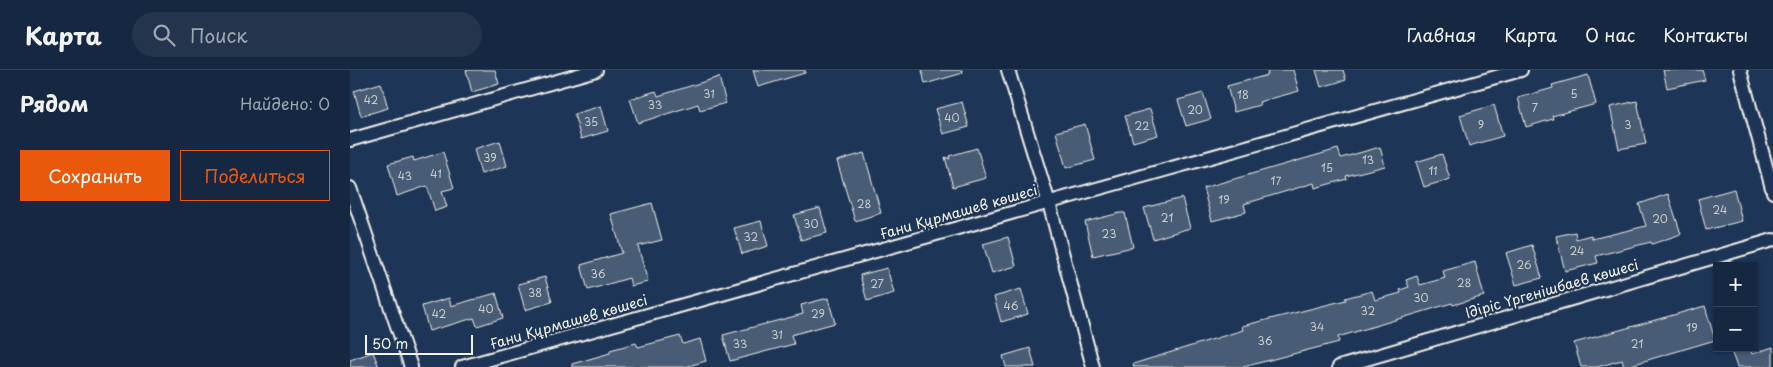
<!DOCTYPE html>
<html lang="ru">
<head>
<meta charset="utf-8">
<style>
	:root { --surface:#162841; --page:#23344c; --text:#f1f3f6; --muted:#9ea6b1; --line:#35445a; --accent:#ea580c }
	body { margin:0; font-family:"Playpen Sans",sans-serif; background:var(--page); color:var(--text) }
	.controls { position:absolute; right:15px; bottom:15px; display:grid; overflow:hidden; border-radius:0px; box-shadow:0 1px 4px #0004 }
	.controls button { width:45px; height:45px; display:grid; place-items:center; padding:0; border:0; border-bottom:1px solid var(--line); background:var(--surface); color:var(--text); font:25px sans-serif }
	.scale { position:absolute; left:15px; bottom:12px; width:108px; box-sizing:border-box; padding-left:5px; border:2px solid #f4f1e8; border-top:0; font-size:14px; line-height:18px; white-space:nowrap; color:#f4f1e8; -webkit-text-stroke:4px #1d3557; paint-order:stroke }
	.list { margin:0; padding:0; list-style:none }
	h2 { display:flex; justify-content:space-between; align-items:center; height:65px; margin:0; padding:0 20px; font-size:21px }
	h2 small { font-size:16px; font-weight:400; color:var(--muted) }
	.actions { display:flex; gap:10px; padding:15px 20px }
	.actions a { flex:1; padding:11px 0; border:1px solid var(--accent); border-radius:0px; text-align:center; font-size:18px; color:var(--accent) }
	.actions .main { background:var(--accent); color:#fff }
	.icon { flex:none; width:28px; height:28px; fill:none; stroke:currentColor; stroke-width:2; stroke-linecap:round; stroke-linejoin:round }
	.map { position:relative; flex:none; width:1423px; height:297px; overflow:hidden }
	header { display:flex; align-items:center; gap:30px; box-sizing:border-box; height:70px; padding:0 25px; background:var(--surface); border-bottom:1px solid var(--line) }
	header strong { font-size:24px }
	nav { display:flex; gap:28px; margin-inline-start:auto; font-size:18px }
	.search { width:350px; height:45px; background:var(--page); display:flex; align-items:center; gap:12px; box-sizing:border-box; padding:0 18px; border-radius:28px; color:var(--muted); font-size:19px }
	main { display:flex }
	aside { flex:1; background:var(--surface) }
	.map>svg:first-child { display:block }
	.building { fill:#485b74; stroke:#f4f1e8 }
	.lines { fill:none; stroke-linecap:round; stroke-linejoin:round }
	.street-casing { stroke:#f4f1e8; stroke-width:16 }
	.street { stroke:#1d3557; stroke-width:12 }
	.labels { text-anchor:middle; stroke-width:4.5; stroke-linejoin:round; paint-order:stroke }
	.number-label { font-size:11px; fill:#c9cccb }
	.street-label { font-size:14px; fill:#f4f1e8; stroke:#1d3557 }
</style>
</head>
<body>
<header>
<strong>Карта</strong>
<div class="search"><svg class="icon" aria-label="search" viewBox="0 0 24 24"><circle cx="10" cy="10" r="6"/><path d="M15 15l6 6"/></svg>Поиск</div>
<nav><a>Главная</a><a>Карта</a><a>О нас</a><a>Контакты</a></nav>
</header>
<main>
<aside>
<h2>Рядом<small>Найдено: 0</small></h2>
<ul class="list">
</ul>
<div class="actions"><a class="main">Сохранить</a><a>Поделиться</a></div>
</aside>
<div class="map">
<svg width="1423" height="297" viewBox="0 0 1423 297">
	<rect width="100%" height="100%" fill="#1d3557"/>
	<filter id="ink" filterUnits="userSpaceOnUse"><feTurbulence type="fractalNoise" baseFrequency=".02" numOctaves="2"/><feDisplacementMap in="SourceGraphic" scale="10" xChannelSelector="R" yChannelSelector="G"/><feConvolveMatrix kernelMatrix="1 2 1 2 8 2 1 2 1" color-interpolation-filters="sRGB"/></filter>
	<g filter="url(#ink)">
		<g class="building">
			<path d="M116,0H145L149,14L122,22Z"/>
			<path d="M403,0H455V3L408,17Z"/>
			<path d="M572,0H612L613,3L575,14Z"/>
			<path d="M924,0H943L949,21L909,32L910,35L884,42L877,16L918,5L917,2Z"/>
			<path d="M966,0H993L996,10L971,17Z"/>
			<path d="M1313,0H1352L1355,10L1317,18Z"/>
			<path d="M1238,5L1246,34L1202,46L1203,49L1176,57L1168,28L1203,18L1202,15Z"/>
			<path d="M369,7L376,33L350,40L348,34L288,53L280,29L306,21L308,26Z"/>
			<path d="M31,13L38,38L11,46L4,21Z"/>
			<path d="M853,23L861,49L836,56L828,30Z"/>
			<path d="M1287,31L1296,74L1269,79L1260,37Z"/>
			<path d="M612,32L619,57L593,64L585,39Z"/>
			<path d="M1144,35L1153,66L1119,76L1110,45Z"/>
			<path d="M251,36L258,61L231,69L224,44Z"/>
			<path d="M800,39L808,65L783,72L775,46Z"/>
			<path d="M735,54L745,90L716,98L706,62Z"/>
			<path d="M150,71L157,96L131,104L124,79Z"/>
			<path d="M1030,77L1035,96L996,106L997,109L965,118L964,113L894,134L896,142L862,151L853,118L988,79L991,88Z"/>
			<path d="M627,78L636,108L603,117L595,87L600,89L599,86Z"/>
			<path d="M93,82L104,118L92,121L97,137L85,141L77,116L47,126L38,94L63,87L64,91Z"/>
			<path d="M514,83L531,143L505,151L487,91Z"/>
			<path d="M1092,84L1100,109L1074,117L1066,92Z"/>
			<path d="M1384,119L1392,151L1356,160L1348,129Z"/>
			<path d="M1318,124L1331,164L1302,174L1301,172L1246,186L1248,193L1215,201L1206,166L1225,162L1226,169L1241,165L1242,169L1296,156L1289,134Z"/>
			<path d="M832,128L840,158L803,169L794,138Z"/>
			<path d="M302,133L312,170L288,176L298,212L281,216L279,208L238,220L231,195L272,183L261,144Z"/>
			<path d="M470,138L477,163L451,170L444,145Z"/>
			<path d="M770,143H775L783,177L743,186L735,152Z"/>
			<path d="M411,151L418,176L392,184L384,158Z"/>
			<path d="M658,167L666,196L642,203L633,174Z"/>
			<path d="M1182,175L1192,208L1166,215L1156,183Z"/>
			<path d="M1125,192L1134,226L1103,235L1102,233L988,267L989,272L893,297H784L783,294L893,260L892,256L996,230L995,228L1022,221L1025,230L1051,223L1050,220L1059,217L1056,210L1067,206L1070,215L1095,208L1093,201Z"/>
			<path d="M537,198L544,223L517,231L510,205Z"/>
			<path d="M195,207L202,232L175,240L168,214Z"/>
			<path d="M671,219L678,244L651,252L644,227Z"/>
			<path d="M146,223L153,248L127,256L124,248L79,261L72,236L99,228L101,236Z"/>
			<path d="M478,228L485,253L441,265L444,274L380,291L373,265L453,244L451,235Z"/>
			<path d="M1355,236L1365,270L1274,297L1272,290L1247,297H1231L1224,273Z"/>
			<path d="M330,266L333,274L350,269L356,291L335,297H222V294L260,283V280L286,273L288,277Z"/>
			<path d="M1423,277V295L1418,297H1387L1380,278H1400L1402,284Z"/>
			<path d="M680,278L685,297H656L653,286Z"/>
			<path d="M23,282L29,297H0V290Z"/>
		</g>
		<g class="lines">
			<defs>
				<g id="street">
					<path d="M658,0L699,133L743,297"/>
					<path d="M1390,0L1423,122"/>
					<path d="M0,70L246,0"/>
					<path d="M0,118L61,297"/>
					<path d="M112,297L1171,0"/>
					<path d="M989,297L1423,170"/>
				</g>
			</defs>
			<use href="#street" class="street-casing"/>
			<use href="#street" class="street"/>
		</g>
	</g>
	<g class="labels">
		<g class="number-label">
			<text x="359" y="28">31</text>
			<text x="1224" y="28">5</text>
			<text x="893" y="29">18</text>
			<text x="21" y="34">42</text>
			<text x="305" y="39">33</text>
			<text x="1185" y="42">7</text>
			<text x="845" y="44">20</text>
			<text x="602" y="52">40</text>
			<text x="241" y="56">35</text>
			<text x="1131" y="59">9</text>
			<text x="1278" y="59">3</text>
			<text x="792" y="60">22</text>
			<text x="140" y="92">39</text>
			<text x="1018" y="94">13</text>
			<text x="977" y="102">15</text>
			<text x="1083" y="105">11</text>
			<text x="86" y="108">41</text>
			<text x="55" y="110">43</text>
			<text x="926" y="115">17</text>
			<text x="874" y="134">19</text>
			<text x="514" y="138">28</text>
			<text x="1370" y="144">24</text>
			<text x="817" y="152">21</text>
			<text x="1310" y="153">20</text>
			<text x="461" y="158">30</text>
			<text x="759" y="168">23</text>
			<text x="401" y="171">32</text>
			<text x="1227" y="185">24</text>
			<text x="1174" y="199">26</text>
			<text x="248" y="208">36</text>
			<text x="1114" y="217">28</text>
			<text x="527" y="218">27</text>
			<text x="185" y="227">38</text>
			<text x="1071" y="232">30</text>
			<text x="661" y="240">46</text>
			<text x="136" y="243">40</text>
			<text x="1018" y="245">32</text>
			<text x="89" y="248">42</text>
			<text x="468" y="248">29</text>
			<text x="967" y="261">34</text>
			<text x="1342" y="262">19</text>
			<text x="427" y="269">31</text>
			<text x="915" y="275">36</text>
			<text x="390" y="278">33</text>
			<text x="1287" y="278">21</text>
		</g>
		<g class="street-label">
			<text transform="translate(609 142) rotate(-16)" y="5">Ғани Құрмашев көшесі</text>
			<text transform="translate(1202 219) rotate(-16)" y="5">Ідіріс Үргенішбаев көшесі</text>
			<text transform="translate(219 252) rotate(-16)" y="5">Ғани Құрмашев көшесі</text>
		</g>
	</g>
</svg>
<div class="controls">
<button>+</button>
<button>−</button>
</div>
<div class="scale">50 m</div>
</div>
</main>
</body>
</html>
